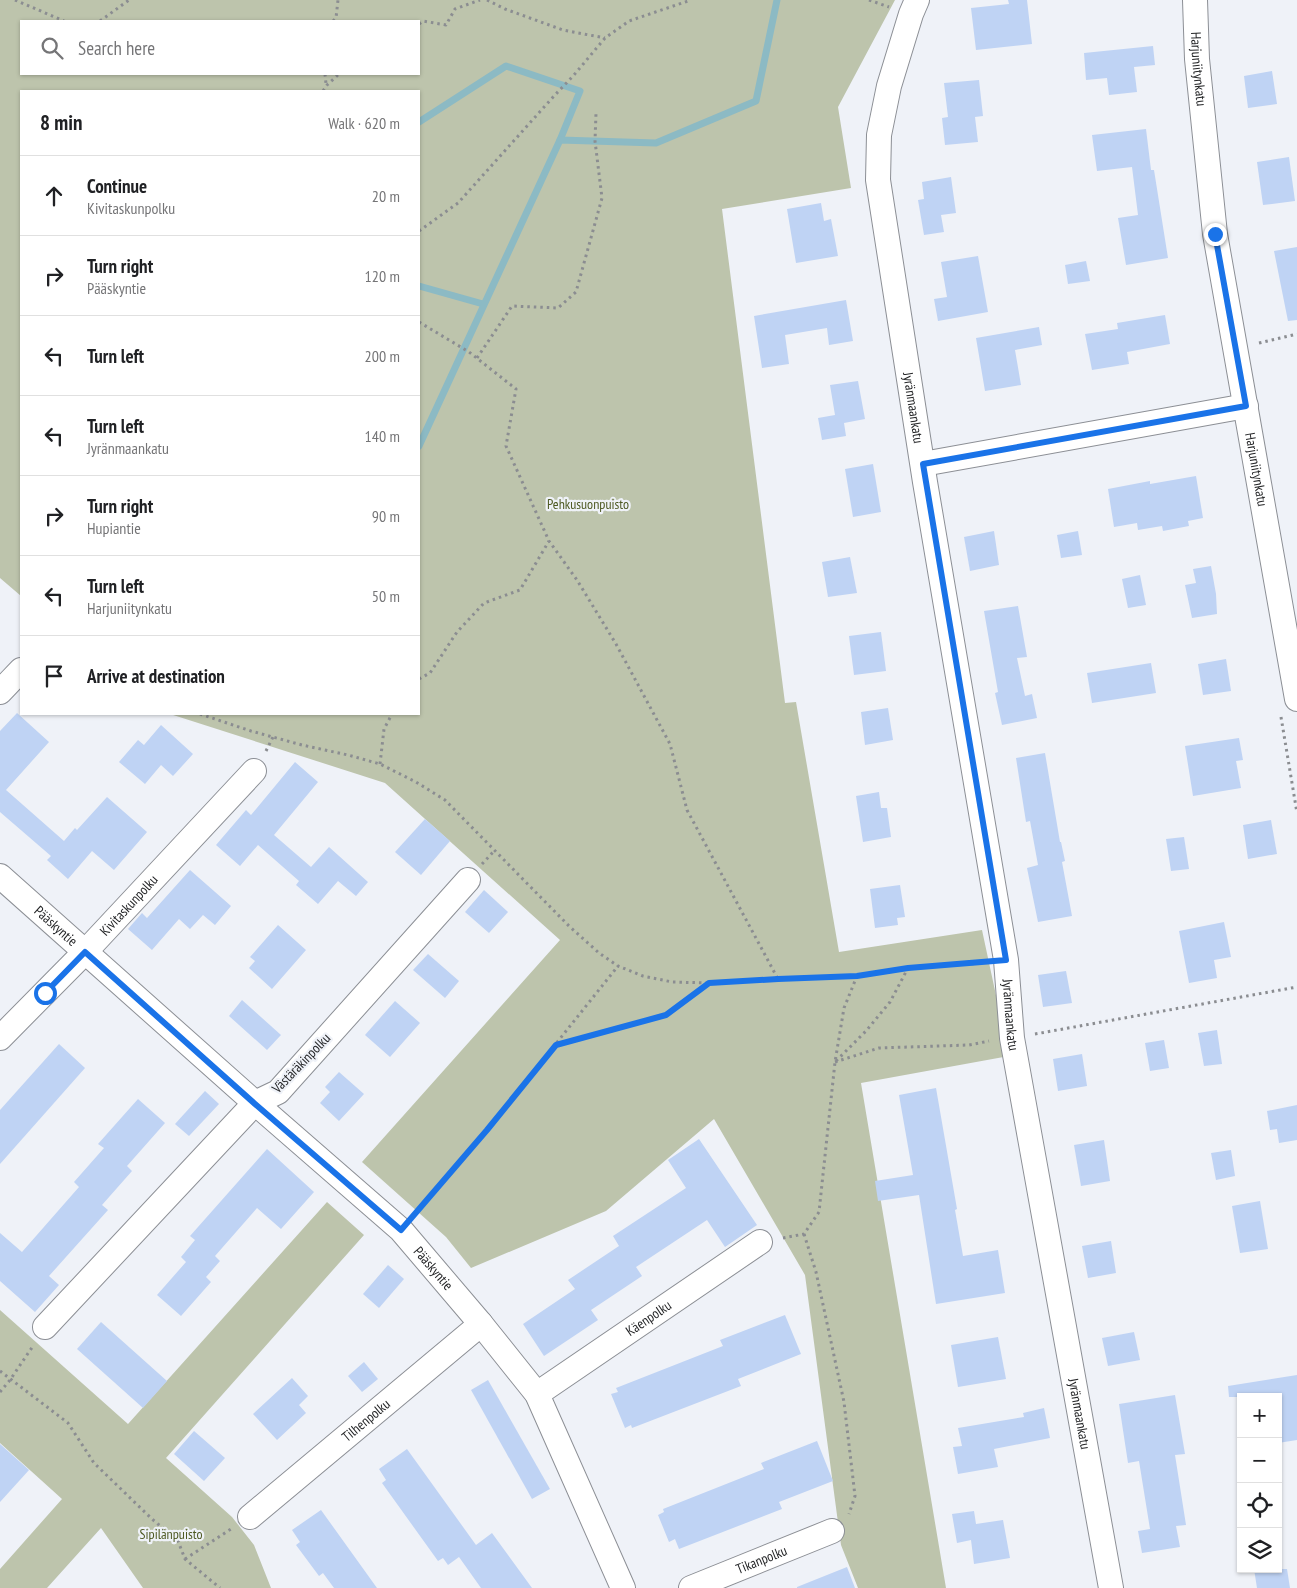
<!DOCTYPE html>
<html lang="en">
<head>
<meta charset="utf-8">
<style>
	:root { --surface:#fff; --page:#f2f2f2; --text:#202124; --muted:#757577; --line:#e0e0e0 }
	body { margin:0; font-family:"PT Sans Narrow",sans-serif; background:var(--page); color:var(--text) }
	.controls { position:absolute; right:15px; bottom:15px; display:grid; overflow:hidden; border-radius:0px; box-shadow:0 1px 4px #0004 }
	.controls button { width:45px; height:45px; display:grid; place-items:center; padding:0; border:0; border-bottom:1px solid var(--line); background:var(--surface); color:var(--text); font:25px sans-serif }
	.stop { position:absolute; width:15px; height:15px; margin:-11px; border:4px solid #1a73e8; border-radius:50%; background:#fff }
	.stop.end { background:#1a73e8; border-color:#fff; box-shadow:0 1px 5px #0008 }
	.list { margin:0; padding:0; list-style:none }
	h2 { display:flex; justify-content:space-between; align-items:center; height:65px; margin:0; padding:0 20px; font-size:21px }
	h2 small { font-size:16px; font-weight:400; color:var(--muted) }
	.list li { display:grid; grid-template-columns:32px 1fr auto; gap:15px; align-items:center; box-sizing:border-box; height:80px; padding:0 20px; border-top:1px solid var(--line) }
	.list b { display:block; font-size:19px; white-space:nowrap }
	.list p { margin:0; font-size:16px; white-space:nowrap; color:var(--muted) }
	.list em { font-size:16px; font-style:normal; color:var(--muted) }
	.icon { flex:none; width:28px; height:28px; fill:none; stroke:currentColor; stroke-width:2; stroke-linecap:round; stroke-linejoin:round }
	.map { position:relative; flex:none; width:1297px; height:1588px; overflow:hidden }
	.search { position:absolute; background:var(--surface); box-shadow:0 1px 4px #0004; left:20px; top:20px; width:400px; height:55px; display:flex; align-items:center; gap:12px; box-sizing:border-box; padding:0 18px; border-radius:0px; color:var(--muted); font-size:19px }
	.panel { position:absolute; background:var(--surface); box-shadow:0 1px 4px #0004; left:20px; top:90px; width:400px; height:625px; border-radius:0px }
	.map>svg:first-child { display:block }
	.green { fill:#bdc4ac; fill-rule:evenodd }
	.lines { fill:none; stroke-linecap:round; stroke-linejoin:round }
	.stream { stroke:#8cbac4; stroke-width:7 }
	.building { fill:#bfd3f4 }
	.street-casing { stroke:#8c8f95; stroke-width:26 }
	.path { stroke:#8b8d91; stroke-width:3; stroke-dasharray:2.5 4; stroke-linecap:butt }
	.street { stroke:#fff; stroke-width:24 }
	.route { stroke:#1a73e8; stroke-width:6 }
	.labels { text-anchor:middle; stroke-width:4.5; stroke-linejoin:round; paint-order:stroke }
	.street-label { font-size:14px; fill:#252628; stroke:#eff2f8 }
	.park-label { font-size:14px; fill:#4e5a23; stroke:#eff2f8 }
</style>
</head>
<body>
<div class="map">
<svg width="1297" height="1588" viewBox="0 0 1297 1588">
	<rect width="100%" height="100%" fill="#eff2f8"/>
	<g class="green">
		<path d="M0,0H895L838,107L851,188L722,209L785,703L796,702L839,952L982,930L1009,1056L861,1083L946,1588H858L841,1545L805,1275L714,1119L606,1211L471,1268L446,1237L362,1162L560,940L385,783L170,714H419V91H21V596L0,578ZM21,21H419V74H21Z"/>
		<path d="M327,1202L364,1235L166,1458L232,1517L254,1545L271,1588H143L101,1528L47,1588H0V1569L62,1499L0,1443V1310L128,1424Z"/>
	</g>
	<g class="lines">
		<g class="stream">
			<path d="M419,122L506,66L580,91L560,140"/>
			<path d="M419,286L483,304"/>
			<path d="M419,446L560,140L656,143L756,101L777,0"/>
		</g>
	</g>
	<g class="building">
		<path d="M1008,0H1027L1032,44L976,50L971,8L1009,4Z"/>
		<path d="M1153,46L1155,65L1134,67L1137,92L1109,95L1107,78L1086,80L1084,53Z"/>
		<path d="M1272,71L1277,104L1248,108L1244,76Z"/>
		<path d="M979,80L983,116L975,117L978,142L945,145L942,118L948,117L944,83Z"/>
		<path d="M1146,129L1151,170H1154L1168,258L1126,265L1118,218L1138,215L1132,167L1097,171L1092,135Z"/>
		<path d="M1289,157L1295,201L1263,205L1257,162Z"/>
		<path d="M951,177L956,213L941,215L944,232L924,235L918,200L924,199L922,182Z"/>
		<path d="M821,203L824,221L831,219L838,256L796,263L787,209Z"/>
		<path d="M1297,247V320L1288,321L1274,251Z"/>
		<path d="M978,256L988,312L938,321L934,299L947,297L941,262Z"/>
		<path d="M1086,261L1090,281L1068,284L1065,265Z"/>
		<path d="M846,300L853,341L829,345L827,328L785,335L789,364L762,368L754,316Z"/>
		<path d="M1165,315L1170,344L1127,352L1129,364L1092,370L1085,334L1118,329L1117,323Z"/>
		<path d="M1039,327L1042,345L1015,350L1021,385L985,391L976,338Z"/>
		<path d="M858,381L865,419L844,423L846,436L822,440L818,418L835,415L830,385Z"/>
		<path d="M873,464L881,512L853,517L845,469Z"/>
		<path d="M1196,476L1203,518L1188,521L1189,526L1163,531L1162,526L1138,530L1137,523L1114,527L1108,489L1150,481V484Z"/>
		<path d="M994,531L999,565L970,571L964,537Z"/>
		<path d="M1078,531L1082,555L1061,558L1057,535Z"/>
		<path d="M850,557L857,593L828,597L822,562Z"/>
		<path d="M1211,566L1216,594L1217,614L1192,618L1185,585L1196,583L1193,569Z"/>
		<path d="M1140,575L1146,605L1128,608L1122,579Z"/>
		<path d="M1018,606L1027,657L1017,658L1025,696L1032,694L1037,718L1002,725L995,693L998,692L984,611Z"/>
		<path d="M881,632L886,671L854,675L849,636Z"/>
		<path d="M1226,659L1231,691L1203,695L1198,664Z"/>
		<path d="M1151,663L1156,693L1092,703L1087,673Z"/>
		<path d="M888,708L893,740L865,745L861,712Z"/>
		<path d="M17,713L49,742L6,790L64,841L75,828L77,830L107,797L147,832L114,870L92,851L68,879L47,860L51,856L0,812V731Z"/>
		<path d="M161,725L193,754L173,776L161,765L145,784L119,762L138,740L144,745Z"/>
		<path d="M1239,738L1243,760L1236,761L1241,788L1193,796L1185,746Z"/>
		<path d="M1045,753L1060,842H1061L1065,861L1062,862L1072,916L1038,922L1027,868L1038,865L1030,821L1026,822L1016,758Z"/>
		<path d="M295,762L318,782L274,835L311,867L329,847L368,882L356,896L338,881L318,904L296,885L299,881L258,845L240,866L216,845L246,810L251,815Z"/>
		<path d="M879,792L881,808H887L891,837L863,842L856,796Z"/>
		<path d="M425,819L450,841L421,875L395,852Z"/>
		<path d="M1271,820L1277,854L1248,859L1243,825Z"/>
		<path d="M1184,837L1189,869L1171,871L1166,839Z"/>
		<path d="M190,870L231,906L215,925L203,915L190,929L179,919L152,950L128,929L142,913L147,918Z"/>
		<path d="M900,885L905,917L897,918L898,925L875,928L870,889Z"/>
		<path d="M484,890L508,912L489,933L465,912Z"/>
		<path d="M1224,922L1231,957L1214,960L1217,978L1189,983L1179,931Z"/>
		<path d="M278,925L306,950L272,989L249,968L255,961L250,957Z"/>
		<path d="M428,954L459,981L445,998L413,970Z"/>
		<path d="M1066,971L1072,1003L1043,1007L1038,975Z"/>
		<path d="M242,1000L281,1035L267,1050L229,1016Z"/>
		<path d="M395,1001L420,1023L390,1057L365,1035Z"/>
		<path d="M1217,1030L1222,1064L1204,1066L1198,1033Z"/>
		<path d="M1164,1040L1169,1068L1150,1071L1145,1043Z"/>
		<path d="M59,1044L85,1068L0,1164V1110Z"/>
		<path d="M1082,1054L1087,1086L1058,1091L1053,1059Z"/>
		<path d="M339,1072L364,1094L339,1121L320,1103L330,1092L325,1087Z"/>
		<path d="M936,1088L957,1209L955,1210L963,1256L998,1250L1005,1293L936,1304L919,1195L878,1201L875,1181L913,1175L899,1095Z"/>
		<path d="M205,1091L219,1104L189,1136L175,1124Z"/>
		<path d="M138,1099L165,1123L127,1166L132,1171L102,1205L108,1210L49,1276L59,1285L35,1312L0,1281V1233L22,1252L79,1187L74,1182L104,1148L98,1144Z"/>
		<path d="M1297,1105V1140L1279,1143L1277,1129L1270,1130L1267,1111Z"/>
		<path d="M699,1139L757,1225L725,1247L707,1220L636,1267L642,1276L591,1310L598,1320L544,1356L523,1324L575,1289L568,1280L619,1246L613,1236L686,1188L668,1160Z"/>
		<path d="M1104,1140L1110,1181L1081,1186L1074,1145Z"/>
		<path d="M267,1149L314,1192L281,1229L257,1208L215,1256L220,1261L206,1277L211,1282L181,1316L157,1295L186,1262L181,1257L195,1240L190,1236Z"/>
		<path d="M1231,1150L1235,1176L1216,1180L1211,1153Z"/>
		<path d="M1260,1201L1268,1249L1240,1253L1232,1206Z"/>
		<path d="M1111,1241L1116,1273L1088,1278L1082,1246Z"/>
		<path d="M388,1265L404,1279L379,1308L363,1294Z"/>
		<path d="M785,1315L801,1354L738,1379L741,1386L632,1428L631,1425L625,1428L611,1394L618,1392L616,1388L723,1346L720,1340Z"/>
		<path d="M101,1322L167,1381L143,1408L77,1349Z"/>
		<path d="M1134,1332L1140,1360L1108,1366L1102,1338Z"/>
		<path d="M998,1337L1006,1379L958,1387L951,1345Z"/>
		<path d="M364,1362L378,1379L362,1392L348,1376Z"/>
		<path d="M1297,1375V1440L1278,1443V1397H1229L1228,1386Z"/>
		<path d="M292,1378L308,1396L299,1405L306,1413L277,1440L253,1414Z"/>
		<path d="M488,1380L550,1489L532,1499L471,1390Z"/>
		<path d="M1175,1395L1185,1454L1175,1455L1186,1525L1176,1526L1180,1547L1142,1553L1138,1531L1150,1529L1139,1461L1128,1463L1119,1404Z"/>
		<path d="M1044,1408L1050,1438L994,1449L998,1467L958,1474L953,1447L962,1446L958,1428L1024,1417L1023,1413Z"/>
		<path d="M194,1431L225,1458L204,1481L174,1454Z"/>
		<path d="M817,1441L833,1481L779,1502L782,1509L679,1549L675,1539L669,1542L658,1515L664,1512L663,1509L764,1469L761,1463Z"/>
		<path d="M0,1444L29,1470L0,1502Z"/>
		<path d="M407,1449L476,1545L492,1533L532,1588H481L459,1557L448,1565L443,1558L438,1561L382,1483L386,1480L379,1469Z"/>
		<path d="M321,1510L377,1588H334L323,1573L319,1576L296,1545L300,1542L292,1530Z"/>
		<path d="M974,1511L976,1524L1003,1520L1010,1558L974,1564L971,1540L957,1543L952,1514Z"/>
		<path d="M847,1567L855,1588H797V1587Z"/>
		<path d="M1254,1569H1287L1290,1588H1257Z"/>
	</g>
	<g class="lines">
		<defs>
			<g id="street">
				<path id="s1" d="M917,0L911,14L889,86L879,135L878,180L925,482L1006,960L1012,1038L1111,1588"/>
				<path id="s2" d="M1195,0L1197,59L1215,234L1297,699"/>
				<path d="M923,464L1246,406"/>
				<path d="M0,692L21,670"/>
				<path id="s3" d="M0,876L255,1103L401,1230L481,1324L537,1394L623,1588"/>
				<path id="s4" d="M0,1038L85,952L254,771"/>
				<path d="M45,1327L255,1103L278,1092L468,880"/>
				<path id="s5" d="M537,1394L760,1242"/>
				<path id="s6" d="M250,1517L481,1324"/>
				<path id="s7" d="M691,1588L832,1531"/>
			</g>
		</defs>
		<use href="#street" class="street-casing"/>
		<g class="path">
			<path d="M15,0L64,21"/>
			<path d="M487,0L505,9L563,30L605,38"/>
			<path d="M869,0L889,7"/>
			<path d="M100,21L129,0"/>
			<path d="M333,21L336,18L338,0"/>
			<path d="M419,24L423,21L446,25L455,9L480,0"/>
			<path d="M325,74L326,84"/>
			<path d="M323,91L327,85L339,74"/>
			<path d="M419,231L458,203L554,96L574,75L605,38L629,21L691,0"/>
			<path d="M419,322L469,352L516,389L506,446L549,541L577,580L616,644L670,744L687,810L778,979"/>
			<path d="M1259,343L1297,334"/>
			<path d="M477,358L512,306L558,308L576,292L602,198L595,141L596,113"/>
			<path d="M419,679L430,673L457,632L484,603L520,590L549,541"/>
			<path d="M200,714L251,731L302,745L348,755L380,764L416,782L445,800L569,926L599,953L618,966L643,976L672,982L709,983L778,979L857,976L908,968L983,963"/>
			<path d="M1281,717L1297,813"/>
			<path d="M266,751L273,737"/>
			<path d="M380,764L384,729L392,714"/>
			<path d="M482,864L495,850"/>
			<path d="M1035,1034L1297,987"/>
			<path d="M557,1045L666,1015L709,983"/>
			<path d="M836,1061L866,1031L890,1002L908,968"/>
			<path d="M835,1062L879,1048L969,1045L989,1041"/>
			<path d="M416,1213L487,1130L618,966"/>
			<path d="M804,1234L816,1272L844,1402L855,1496L849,1514"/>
			<path d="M783,1238L804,1234L819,1212L835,1062L844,1008L857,976"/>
			<path d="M0,1371L68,1423L94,1463L152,1519L178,1541L185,1559L220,1588"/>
			<path d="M0,1392L10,1380L33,1346"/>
			<path d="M185,1559L231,1529"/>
		</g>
		<use href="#street" class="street"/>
	</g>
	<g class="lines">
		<path class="route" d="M45,993L85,952L255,1104L401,1230L487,1130L556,1045L666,1015L709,983L778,979L857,976L908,968L1006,960L923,464L1246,406L1215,234"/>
	</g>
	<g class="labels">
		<g class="street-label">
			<text dy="5" stroke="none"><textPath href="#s2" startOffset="69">Harjuniitynkatu</textPath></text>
			<text dy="5" stroke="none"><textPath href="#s1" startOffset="416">Jyränmaankatu</textPath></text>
			<text dy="5" stroke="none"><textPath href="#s2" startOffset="474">Harjuniitynkatu</textPath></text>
			<text dy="5" stroke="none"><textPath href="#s4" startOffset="185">Kivitaskunpolku</textPath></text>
			<text dy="5" stroke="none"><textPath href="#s3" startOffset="75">Pääskyntie</textPath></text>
			<text dy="5" stroke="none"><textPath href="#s1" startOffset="1031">Jyränmaankatu</textPath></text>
			<text transform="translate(301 1063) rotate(-46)" y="5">Västäräkinpolku</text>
			<text dy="5" stroke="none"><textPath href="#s3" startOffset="585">Pääskyntie</textPath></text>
			<text dy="5" stroke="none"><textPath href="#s5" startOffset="135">Käenpolku</textPath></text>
			<text dy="5" stroke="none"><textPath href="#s1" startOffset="1436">Jyränmaankatu</textPath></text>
			<text dy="5" stroke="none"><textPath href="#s6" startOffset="151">Tilhenpolku</textPath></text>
			<text dy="5" stroke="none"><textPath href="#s7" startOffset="76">Tikanpolku</textPath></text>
		</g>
		<g class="park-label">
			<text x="588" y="509">Pehkusuonpuisto</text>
			<text x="171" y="1539">Sipilänpuisto</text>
		</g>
	</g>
</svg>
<div class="controls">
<button>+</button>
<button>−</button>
<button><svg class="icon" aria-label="locate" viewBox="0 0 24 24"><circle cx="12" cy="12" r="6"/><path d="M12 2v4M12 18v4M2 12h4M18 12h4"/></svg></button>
<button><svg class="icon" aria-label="layers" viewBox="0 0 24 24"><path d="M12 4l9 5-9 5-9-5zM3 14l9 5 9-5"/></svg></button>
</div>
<div class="stop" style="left:45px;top:993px"></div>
<div class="stop end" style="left:1215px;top:234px"></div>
<div class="search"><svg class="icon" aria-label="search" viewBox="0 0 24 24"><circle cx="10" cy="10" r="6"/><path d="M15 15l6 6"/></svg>Search here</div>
<section class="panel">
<h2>8 min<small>Walk · 620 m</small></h2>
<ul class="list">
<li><svg class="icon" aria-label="ahead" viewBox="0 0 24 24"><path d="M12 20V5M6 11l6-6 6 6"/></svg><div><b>Continue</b><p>Kivitaskunpolku</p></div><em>20 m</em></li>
<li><svg class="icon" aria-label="right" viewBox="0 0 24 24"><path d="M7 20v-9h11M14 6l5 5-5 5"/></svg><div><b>Turn right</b><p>Pääskyntie</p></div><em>120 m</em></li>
<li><svg class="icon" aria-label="left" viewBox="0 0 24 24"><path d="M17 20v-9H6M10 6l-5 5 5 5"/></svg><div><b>Turn left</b></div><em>200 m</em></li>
<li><svg class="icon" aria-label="left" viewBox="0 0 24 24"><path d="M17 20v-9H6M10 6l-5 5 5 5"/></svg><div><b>Turn left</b><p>Jyränmaankatu</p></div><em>140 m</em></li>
<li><svg class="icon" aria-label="right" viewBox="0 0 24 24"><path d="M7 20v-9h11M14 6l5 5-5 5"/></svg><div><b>Turn right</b><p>Hupiantie</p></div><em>90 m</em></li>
<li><svg class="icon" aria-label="left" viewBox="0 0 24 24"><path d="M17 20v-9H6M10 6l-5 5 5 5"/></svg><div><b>Turn left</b><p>Harjuniitynkatu</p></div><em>50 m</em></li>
<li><svg class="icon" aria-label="arrive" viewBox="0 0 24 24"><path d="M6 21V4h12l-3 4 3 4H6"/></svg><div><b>Arrive at destination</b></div></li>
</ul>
</section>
</div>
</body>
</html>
